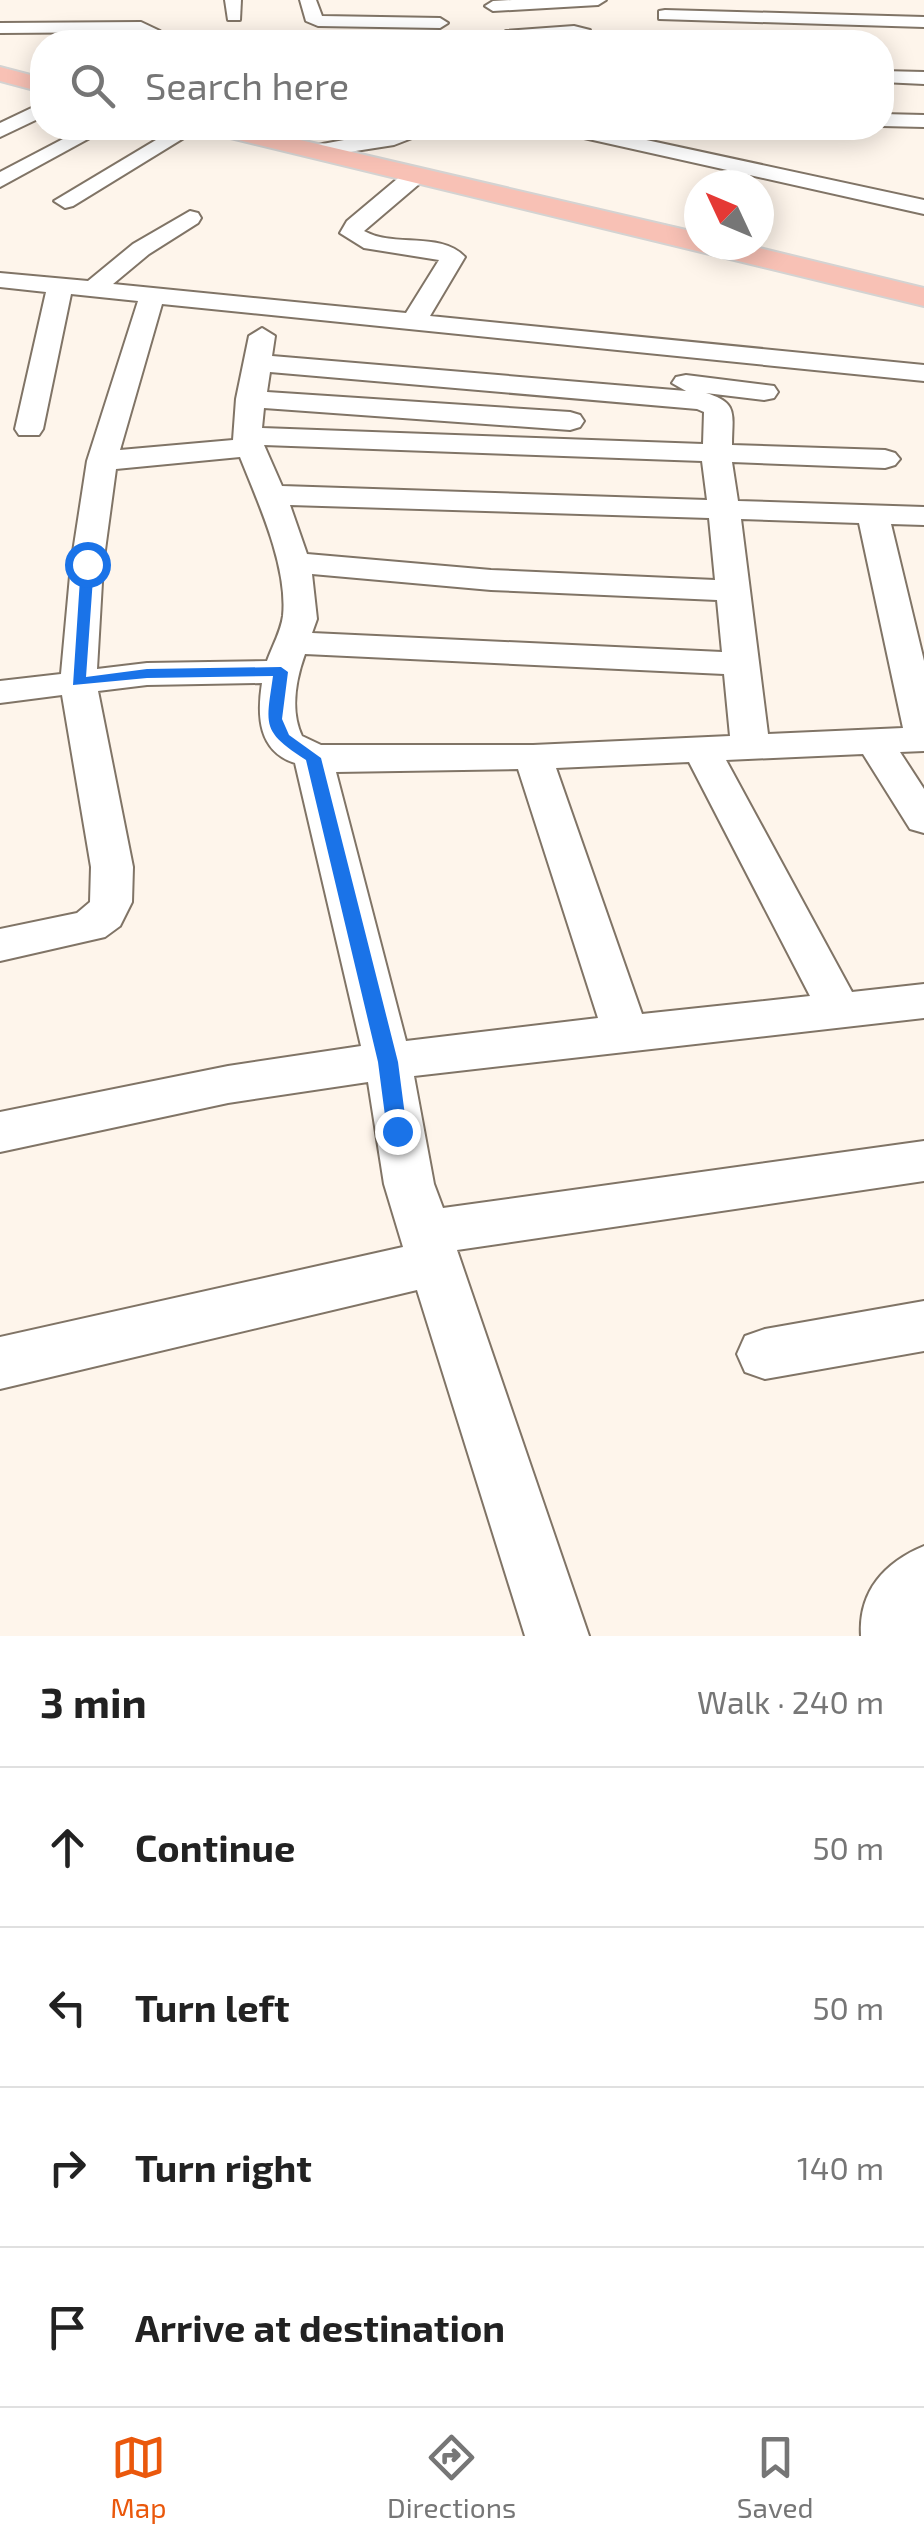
<!DOCTYPE html>
<html lang="en">
<head>
<meta charset="utf-8">
<style>
	:root { --surface:#fff; --page:#f6f6f6; --text:#222; --muted:#767676; --line:#e0e0e0; --accent:#ea580c }
	body { margin:0; font-family:"Exo 2",sans-serif; background:var(--page); color:var(--text) }
	.compass { position:absolute; left:684px; top:170px; width:90px; height:90px; border-radius:50%; background:var(--surface); box-shadow:0 5px 25px #0003; rotate:314deg }
	.stop { position:absolute; width:30px; height:30px; margin:-22px; border:8px solid #1a73e8; border-radius:50%; background:#fff }
	.stop.end { background:#1a73e8; border-color:#fff; box-shadow:0 2px 10px #0008 }
	.list { margin:0; padding:0; list-style:none }
	h2 { display:flex; justify-content:space-between; align-items:center; height:130px; margin:0; padding:0 40px; font-size:42px }
	h2 small { font-size:32px; font-weight:400; color:var(--muted) }
	.list li { display:grid; grid-template-columns:65px 1fr auto; gap:30px; align-items:center; box-sizing:border-box; height:160px; padding:0 40px; border-top:2px solid var(--line) }
	.list b { display:block; font-size:38px; white-space:nowrap }
	.list em { font-size:32px; font-style:normal; color:var(--muted) }
	.icon { flex:none; width:55px; height:55px; fill:none; stroke:currentColor; stroke-width:2; stroke-linecap:round; stroke-linejoin:round }
	.map { position:relative; flex:none; width:924px; height:1636px; overflow:hidden }
	.search { position:absolute; background:var(--surface); box-shadow:0 5px 25px #0003; left:30px; right:30px; top:30px; height:110px; display:flex; align-items:center; gap:25px; box-sizing:border-box; padding:0 35px; border-radius:40px; color:var(--muted); font-size:38px }
	.sheet { height:770px; background:var(--surface) }
	nav { display:flex; justify-content:space-around; align-items:center; box-sizing:border-box; height:140px; border-top:2px solid var(--line); background:var(--surface); font-size:28px; color:var(--muted) }
	nav a { display:grid; justify-items:center; gap:5px }
	nav .on { color:var(--accent) }
	.map>svg:first-child { display:block }
	.lines { fill:none; stroke-linecap:round; stroke-linejoin:round }
	.minor-casing { stroke:#807466; stroke-width:4 }
	.major-casing { stroke:#d4d3d2; stroke-width:4 }
	.minor { fill:#fff; fill-rule:evenodd }
	.major { fill:#f8c1b5; fill-rule:evenodd }
	.route { fill:#1a73e8 }
</style>
</head>
<body>
<div class="map">
<svg width="924" height="1636" viewBox="0 0 924 1636">
	<rect width="100%" height="100%" fill="#fef5eb"/>
	<g class="lines">
		<defs>
			<g id="minor">
				<path d="M225,0H241L240,20H228Z"/>
				<path d="M300,0H316L322,16L440,18L448,23L440,28L318,26L306,21Z"/>
				<path d="M512,0H606L598,5L493,11L485,6L493,1Z"/>
				<path d="M665,10L924,17V27L659,19V11Z"/>
				<path d="M141,22L160,31L149,42H131L139,32L0,33V23Z"/>
				<path d="M574,26L590,30L592,42H576L573,36L506,41L497,36L506,31Z"/>
				<path d="M187,35L270,37L279,42H180L181,36Z"/>
				<path d="M882,71L924,72V84L882,82Z"/>
				<path d="M42,103V117L0,137V123Z"/>
				<path d="M882,114L924,115V127L882,126Z"/>
				<path d="M84,128H108L0,187V172Z"/>
				<path d="M176,128H200L73,206L65,208L54,201Z"/>
				<path d="M409,128H438L394,145L317,157L307,151L317,145Z"/>
				<path d="M556,128H591L924,200V214L566,134Z"/>
				<path d="M417,168L428,174L425,179L364,231C394,248 441,231 465,257L430,316L924,365V381L162,304L120,450L233,440L236,399L249,336L262,328L275,336L272,356L686,391L672,383L676,377L686,375L774,386L778,392L774,398L764,400L706,393C739,403 732,414 732,445L885,450L895,453L900,459L895,465L885,468L732,462L738,501L924,507V525L891,524L924,661V751L900,752L924,789V833L910,829L863,754L726,760L852,992L924,984V1018L414,1076L434,1184L443,1208L924,1141V1181L457,1250L589,1636H525L417,1290L0,1389V1337L403,1247L384,1184L368,1082L228,1103L0,1152V1112L228,1066L361,1046L295,763C258,751 257,716 262,683L147,685L98,691L133,867L132,902L120,926L105,937L0,961V929L77,913L90,902L91,867L62,695L0,703V681L61,674L71,565L87,461L138,301L71,294L43,429L39,435H19L15,429L46,292L0,287V273L88,281L133,244L190,211L198,213L201,218L198,223L149,254L113,284L406,313L439,260L364,248L340,233L347,221L409,169ZM270,372L697,409L704,412L703,444L262,428L264,408L570,430L580,427L584,421L580,415L570,412L267,392ZM264,445L702,461L707,500L282,486ZM240,457C258,502 288,567 283,616C281,631 272,647 267,661L147,663L97,669L103,565L116,469ZM290,505L709,518L715,580L491,570L307,554ZM741,519L859,523L903,728L768,734ZM312,574L491,590L717,600L722,652L312,633L317,619ZM305,654L724,674L730,736L533,745H321L302,736C290,711 296,679 305,654ZM689,762L810,996L642,1014L556,768ZM518,769L598,1018L406,1041L336,772Z"/>
				<path d="M924,1301V1351L765,1379L745,1372L737,1354L745,1336L765,1329Z"/>
				<path d="M924,1546V1636H861C858,1591 885,1562 924,1546Z"/>
			</g>
			<g id="major">
				<path d="M0,67L42,78V92L0,81Z"/>
				<path d="M206,128H249L699,233V245H747L924,288V306L210,133Z"/>
			</g>
		</defs>
		<use href="#minor" class="minor-casing"/>
		<use href="#major" class="major-casing"/>
		<use href="#minor" class="minor"/>
		<use href="#major" class="major"/>
	</g>
	<path class="route" d="M87,561L94,564L86,677L147,669L281,667L288,672L282,719L289,735L321,758L398,1062L407,1131L404,1136L397,1139L387,1131L378,1062L306,760C261,731 266,726 273,676L147,678L73,685L81,564Z"/>
</svg>
<svg class="compass" viewBox="-18 -18 36 36"><path d="M0-13l5 13h-10z" fill="#e53935"/><path d="M0 13l5-13h-10z" fill="#767676"/></svg>
<div class="stop" style="left:87px;top:564px"></div>
<div class="stop end" style="left:397px;top:1131px"></div>
<div class="search"><svg class="icon" aria-label="search" viewBox="0 0 24 24"><circle cx="10" cy="10" r="6"/><path d="M15 15l6 6"/></svg>Search here</div>
</div>
<section class="sheet">
<h2>3 min<small>Walk · 240 m</small></h2>
<ul class="list">
<li><svg class="icon" aria-label="ahead" viewBox="0 0 24 24"><path d="M12 20V5M6 11l6-6 6 6"/></svg><div><b>Continue</b></div><em>50 m</em></li>
<li><svg class="icon" aria-label="left" viewBox="0 0 24 24"><path d="M17 20v-9H6M10 6l-5 5 5 5"/></svg><div><b>Turn left</b></div><em>50 m</em></li>
<li><svg class="icon" aria-label="right" viewBox="0 0 24 24"><path d="M7 20v-9h11M14 6l5 5-5 5"/></svg><div><b>Turn right</b></div><em>140 m</em></li>
<li><svg class="icon" aria-label="arrive" viewBox="0 0 24 24"><path d="M6 21V4h12l-3 4 3 4H6"/></svg><div><b>Arrive at destination</b></div></li>
</ul>
</section>
<nav>
<a class="on"><svg class="icon" aria-label="map" viewBox="0 0 24 24"><path d="M3 6l6-2 6 2 6-2v14l-6 2-6-2-6 2zM9 4v14M15 6v14"/></svg>Map</a>
<a><svg class="icon" aria-label="directions" viewBox="0 0 24 24"><path d="M12 3l9 9-9 9-9-9zM9 14v-3h6M13 9l2 2-2 2"/></svg>Directions</a>
<a><svg class="icon" aria-label="saved" viewBox="0 0 24 24"><path d="M7 4h10v16l-5-4-5 4z"/></svg>Saved</a>
</nav>
</body>
</html>
